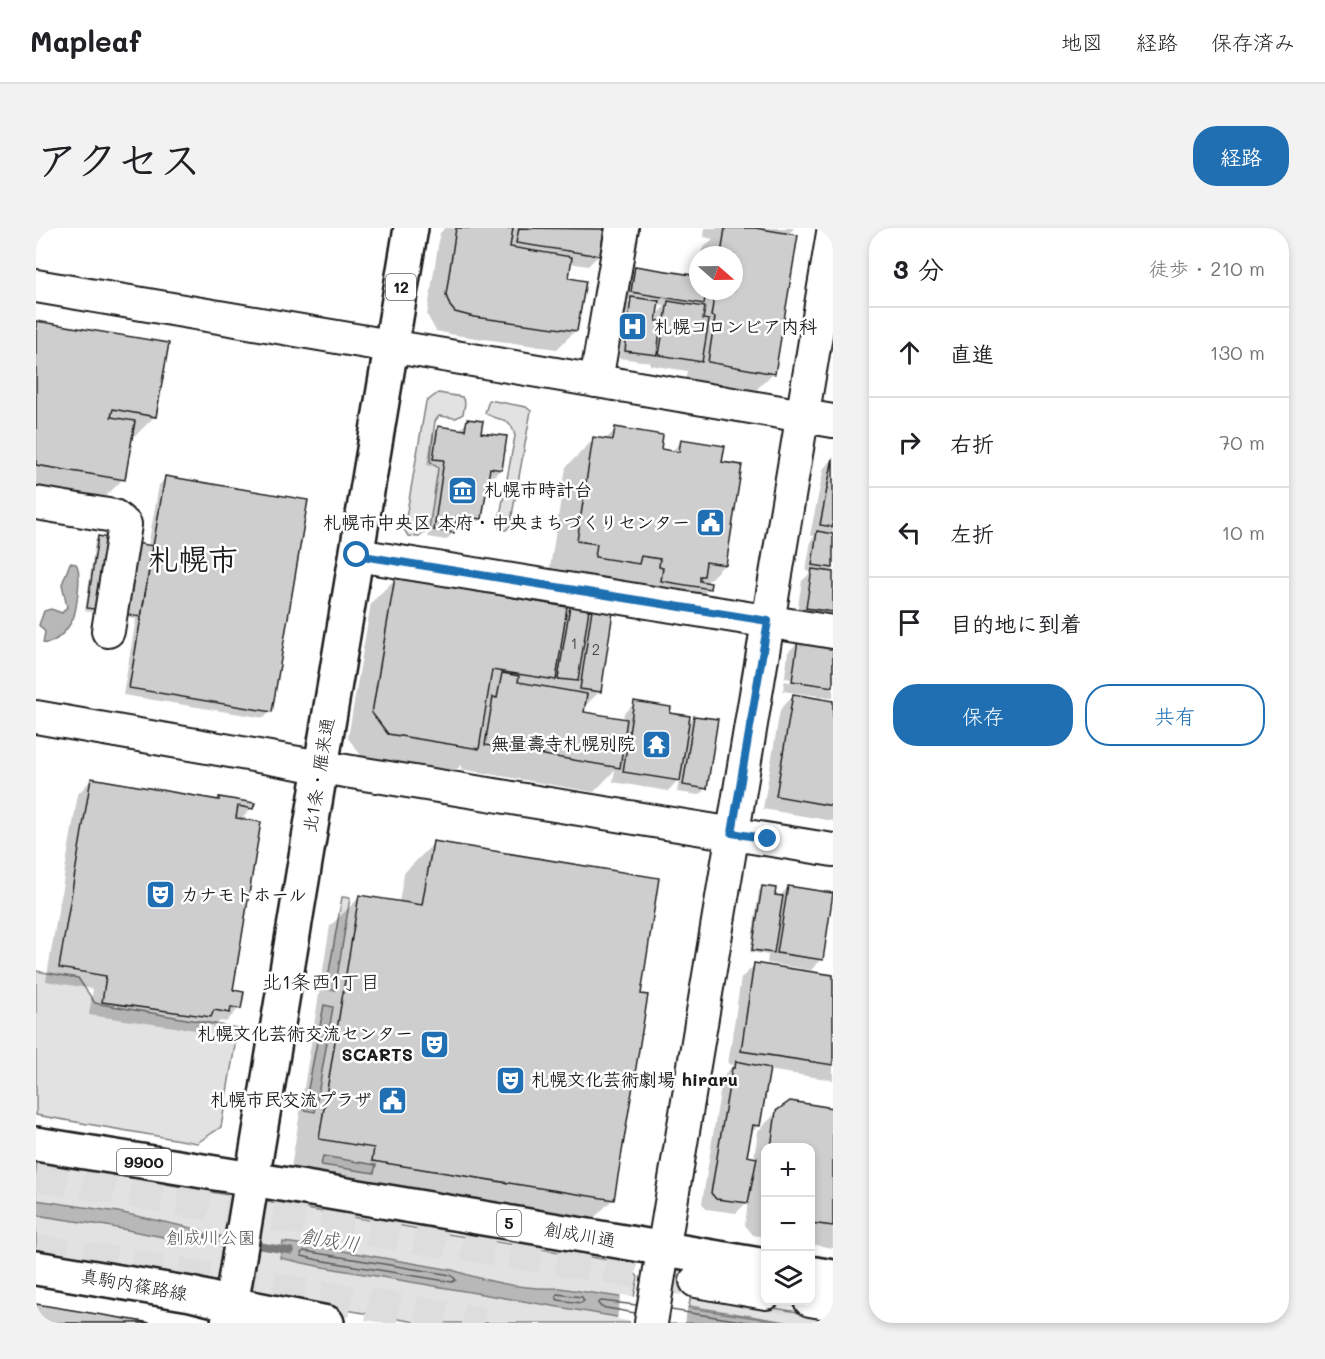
<!DOCTYPE html>
<html lang="ja">
<head>
<meta charset="utf-8">
<style>
	:root { --surface:#fff; --page:#f2f2f2; --text:#202124; --muted:#757577; --line:#e0e0e0; --accent:#1f6fb2 }
	body { margin:0; font-family:Mali,"Klee One",sans-serif; background:var(--page); color:var(--text) }
	.controls { position:absolute; right:18px; bottom:18px; display:grid; overflow:hidden; border-radius:12px; box-shadow:0 3px 9px #0003 }
	.controls button { width:54px; height:54px; display:grid; place-items:center; padding:0; border:0; border-bottom:2px solid var(--line); background:var(--surface); color:var(--text); font:30px sans-serif }
	.compass { position:absolute; left:653px; top:18px; width:54px; height:54px; border-radius:50%; background:var(--surface); box-shadow:0 3px 9px #0003; rotate:110deg }
	.stop { position:absolute; width:18px; height:18px; margin:-14px; border:4px solid #1f6fb2; border-radius:50%; background:#fff }
	.stop.end { background:#1f6fb2; border-color:#fff; box-shadow:0 2px 6px #0008 }
	.list { margin:0; padding:0; list-style:none }
	h2 { display:flex; justify-content:space-between; align-items:center; height:78px; margin:0; padding:0 24px; font-size:26px }
	h2 small { font-size:20px; font-weight:400; color:var(--muted) }
	.list li { display:grid; grid-template-columns:39px 1fr auto; gap:18px; align-items:center; box-sizing:border-box; height:90px; padding:0 24px; border-top:2px solid var(--line) }
	.list b { display:block; font-size:22px; white-space:nowrap }
	.list em { font-size:20px; font-style:normal; color:var(--muted) }
	.actions { display:flex; gap:12px; padding:18px 24px }
	.actions a { flex:1; padding:14px 0; border:2px solid var(--accent); border-radius:24px; text-align:center; font-size:21px; color:var(--accent) }
	.actions .main { background:var(--accent); color:#fff }
	.icon { flex:none; width:33px; height:33px; fill:none; stroke:currentColor; stroke-width:2; stroke-linecap:round; stroke-linejoin:round }
	.map { position:relative; flex:none; width:797px; height:1095px; overflow:hidden; border-radius:24px }
	header { display:flex; align-items:center; gap:36px; box-sizing:border-box; height:84px; padding:0 30px; background:var(--surface); border-bottom:2px solid var(--line) }
	header strong { font-size:28px }
	nav { display:flex; gap:33px; margin-inline-start:auto; font-size:21px }
	.intro { display:flex; align-items:center; justify-content:space-between; box-sizing:border-box; height:144px; padding:0 36px }
	h1 { margin:0; font-size:42px }
	.button { padding:15px 27px; border-radius:24px; background:var(--accent); color:#fff; font-size:21px; font-weight:700 }
	main { display:flex; gap:36px; padding:0 36px }
	aside { flex:1; background:var(--surface); border-radius:24px; box-shadow:0 3px 9px #0003 }
	.map>svg:first-child { display:block }
	.green { fill:#e2e2e2; stroke:#7f7f7f; stroke-width:1.5 }
	.water { fill:#b8b8b8; stroke:#7a7a7a; stroke-width:1.5 }
	.pier { fill:#fff }
	.shadow { fill:#0003; fill-rule:evenodd }
	.lines { fill:none; stroke-linecap:round; stroke-linejoin:round }
	.shore { stroke:#5a5a5a; stroke-width:1.5 }
	.stream { stroke:#7a7a7a; stroke-width:7 }
	.building { fill:#cecece; stroke:#1c1c1c; stroke-width:1.5 }
	.minor-tunnel { stroke:#ddd; stroke-width:32; stroke-dasharray:32 16; stroke-linecap:butt }
	.minor-casing { stroke:#1c1c1c; stroke-width:36 }
	.major-casing { stroke:#1c1c1c; stroke-width:38 }
	.highway-casing { stroke:#1c1c1c; stroke-width:38 }
	.minor { stroke:#fff; stroke-width:32 }
	.major { stroke:#fff; stroke-width:33 }
	.highway { stroke:#fff; stroke-width:33 }
	.route { stroke:#1f6fb2; stroke-width:8 }
	.labels { text-anchor:middle; stroke-width:5; stroke-linejoin:round; paint-order:stroke }
	.number-label { font-size:15px; fill:#484848 }
	.shield { fill:#fff; stroke:#606060; stroke-width:1.5 }
	.shield-label { font-size:16px; font-weight:bold; fill:#1c1c1c }
	.poi-label { font-size:18px; font-weight:bold; fill:#1c1c1c; stroke:#fff; text-anchor:start }
	.street-label { font-size:18px; fill:#1c1c1c; stroke:#fff }
	.park-label { font-size:18px; fill:#575757; stroke:#fff }
	.neighbourhood-label { font-size:20px; fill:#1c1c1c; stroke:#fff }
	.water-label { font-size:20px; font-style:italic; fill:#5a5a5a; stroke:#fff }
	.town-label { font-size:30px; font-weight:bold; fill:#1c1c1c; stroke:#fff }
</style>
</head>
<body>
<header>
<strong>Mapleaf</strong>
<nav><a>地図</a><a>経路</a><a>保存済み</a></nav>
</header>
<div class="intro"><h1>アクセス</h1><a class="button">経路</a></div>
<main>
<div class="map">
<svg width="797" height="1095" viewBox="0 0 797 1095">
	<rect width="100%" height="100%" fill="#fff"/>
	<filter id="ink" filterUnits="userSpaceOnUse"><feTurbulence type="fractalNoise" baseFrequency=".0167" numOctaves="2"/><feDisplacementMap in="SourceGraphic" scale="12" xChannelSelector="R" yChannelSelector="G"/><feConvolveMatrix kernelMatrix="1 2 1 2 8 2 1 2 1" color-interpolation-filters="sRGB"/></filter>
	<g filter="url(#ink)">
		<g class="green">
			<path d="M402,165L426,169L429,175L427,186L420,190L403,188L399,193L394,233L402,240L393,301L383,309L372,308L368,301L390,174Z"/>
			<path d="M453,172L490,179L495,183L474,298L470,302L464,301L463,293L479,208C474,186 464,195 449,185Z"/>
			<path d="M306,669L314,670L299,762L290,761Z"/>
			<path d="M0,743L42,750L59,775L202,800L185,899L161,915L0,887Z"/>
			<path d="M288,777L297,779L279,884L268,882Z"/>
			<path d="M287,928L340,937L338,945L285,937Z"/>
			<path d="M0,933L412,1006L591,1035L602,1049L593,1095H385L0,1028Z"/>
			<path d="M655,1066L797,1090V1095H756L653,1078Z"/>
		</g>
		<g class="water">
			<path d="M34,335L40,336C46,343 41,377 38,388C34,399 20,417 7,415L9,404L3,397L8,383L15,381L26,385L31,379L26,356Z"/>
			<path d="M0,972L82,984L165,1002L163,1016L71,998L0,987Z"/>
			<path d="M247,1014L279,1018L416,1042C449,1053 489,1062 524,1060L753,1095H625L581,1089L281,1038L244,1030Z"/>
		</g>
		<path class="pier" d="M585,1067L652,1075L649,1095H604L581,1091Z"/>
		<g class="shadow">
			<path d="M409,0H562V28L552,38L534,35L531,51L540,102L521,121L419,107L400,103L391,87L404,5Z"/>
			<path d="M669,0H758L752,7L737,145L713,169L648,158L651,143L614,137V134L583,130L589,78L595,72L589,71L593,46L600,40L662,49V47V63H698V27H665L666,21L677,11L668,9ZM621,76L630,77L620,87Z"/>
			<path d="M0,94L119,188L100,207L95,206L87,251L68,270L0,258Z"/>
			<path d="M432,193L443,206L465,241L458,248L451,247L445,291L438,297L418,295L417,305L410,312L392,309L402,239L391,237L396,207L403,200L424,203L425,200Z"/>
			<path d="M580,201L623,222L635,224L646,213L685,235L689,336L670,355L673,360L645,387L532,356L534,343L514,340L530,239L558,211L568,213Z"/>
			<path d="M797,231V396L760,390L766,353L775,344L770,343L775,312L779,308L774,307L788,240Z"/>
			<path d="M130,250L235,483L228,490L87,467L100,391L49,383L59,313L62,310L112,319L123,257Z"/>
			<path d="M359,351L529,385L534,380L551,388L556,382L563,464L547,480L546,486L587,492L588,485L599,475L632,486L651,497L658,489L670,560L663,567L641,564L643,551L632,563L577,554L579,542L558,564L425,541L426,536L417,545L327,530L312,510L335,375Z"/>
			<path d="M763,414L797,457L749,450L748,453L797,460V470L747,463L752,424Z"/>
			<path d="M757,468L797,474V593L727,581L744,482Z"/>
			<path d="M55,552L181,573L184,571L216,580L204,592L195,763L203,780L190,794L184,793L179,798L167,796L160,802L53,787L57,761L10,753L42,566Z"/>
			<path d="M398,615L603,767L577,971L547,1001L307,962L309,949L255,940L294,698L324,669L363,675L368,645Z"/>
			<path d="M752,659L785,732L775,742L731,735L732,727L714,724L723,663L726,660L738,668L743,669Z"/>
			<path d="M719,737L797,749V852L732,842L723,897L713,907L709,930L718,931L722,903L741,884L797,881V1020L774,1016V920H730V1009L717,1007L709,997L712,973L700,985L670,981L666,975L686,852L690,845L698,837L692,836L705,750Z"/>
		</g>
		<g class="lines">
			<g class="shore">
				<path d="M268,1023L415,1047L420,1052L416,1054L282,1032L266,1028L265,1025Z"/>
				<path d="M521,1066L546,1069L548,1073L545,1075L522,1072L520,1069Z"/>
				<path d="M635,1082L718,1095"/>
				<path d="M599,1085L565,1079L562,1075L565,1073L601,1077"/>
			</g>
			<g class="stream">
				<path d="M156,1006L196,1013"/>
				<path d="M213,1016L255,1023"/>
			</g>
		</g>
		<g class="building">
			<path d="M420,0H477L474,19L536,29L533,50L550,53L541,103L438,89L419,84L414,78L410,67Z"/>
			<path d="M483,0L568,1L564,28L480,15Z"/>
			<path d="M689,0H719L762,7L739,146L672,134L679,89L675,88L679,63H698V27H685Z"/>
			<path d="M599,38L662,48V63H670L668,76L595,64Z"/>
			<path d="M595,69L623,73L620,93H625L621,127L589,123Z"/>
			<path d="M632,73L669,79L667,91L673,92L666,134L623,127Z"/>
			<path d="M0,93L133,115L120,189L77,181L75,189L99,193L89,252L0,237Z"/>
			<path d="M431,191L447,193L445,205L471,208L466,242L454,240L446,291L421,288L418,305L398,302L408,232L397,231L402,198L429,202Z"/>
			<path d="M579,199L627,207L625,221L643,224L645,211L689,218L686,234L706,237L690,337L670,334L668,348H664V353L675,355L674,361L625,353L627,340L623,339L624,331L605,328L603,336L559,329L561,316L541,313L557,209L577,212Z"/>
			<path d="M797,230V299L784,297Z"/>
			<path d="M129,248L272,272L236,484L93,460Z"/>
			<path d="M781,303L797,306V340L776,337Z"/>
			<path d="M62,308L117,318L105,389L51,380Z"/>
			<path d="M776,341L797,344V384L770,380Z"/>
			<path d="M359,349L531,379L520,452L456,442L443,521L352,506L336,485Z"/>
			<path d="M534,378L553,381L542,453L522,451Z"/>
			<path d="M556,381L577,384L565,464L544,461Z"/>
			<path d="M762,412L797,418V459L756,453Z"/>
			<path d="M466,445L483,448L482,454L551,466L548,484L591,491L584,540L449,517L457,469L461,470Z"/>
			<path d="M757,466L797,473V578L740,568Z"/>
			<path d="M598,473L635,479L634,485L654,488L644,553L587,544Z"/>
			<path d="M658,488L682,491L671,561L647,557Z"/>
			<path d="M55,550L183,572V569L219,575L217,581L202,578L200,590L225,594L197,762L208,764L205,781L195,779L194,785L178,782L175,789L66,774L70,748L23,740Z"/>
			<path d="M397,613L623,650L605,766L612,767L578,972L336,933L338,920L283,911L323,667L386,677Z"/>
			<path d="M726,658L740,660L739,667L747,668L738,725L716,722Z"/>
			<path d="M752,658L797,665L787,732L741,725Z"/>
			<path d="M718,735L797,747V837L705,823Z"/>
			<path d="M700,833L734,840L724,898L717,897L711,928L721,930L712,975L680,971L675,965L696,840H699Z"/>
			<path d="M754,873L797,880V998L774,995V920H735L740,883Z"/>
			<path d="M0,1076L115,1095H0Z"/>
		</g>
		<g class="lines">
			<g class="minor-tunnel">
				<path d="M0,947L212,983L660,1053"/>
				<path d="M0,1022L447,1095"/>
			</g>
			<defs>
				<g id="minor">
					<path d="M0,58L797,193"/>
					<path d="M560,153L586,0"/>
					<path d="M0,275L78,288L89,297L72,403"/>
					<path d="M321,327L797,404"/>
					<path d="M0,489L285,539L797,622"/>
					<path d="M660,1053L730,1065"/>
					<path d="M774,1072L797,1076"/>
					<path d="M615,1095L797,5"/>
				</g>
				<g id="major">
					<path d="M0,916L216,951"/>
					<path d="M0,1040L155,1066L195,1076"/>
				</g>
				<g id="highway">
					<path d="M216,951L730,1038"/>
					<path d="M774,1045L797,1049"/>
					<path d="M195,1076L291,1095"/>
					<path d="M192,1095L375,0"/>
				</g>
			</defs>
			<use href="#minor" class="minor-casing"/>
			<use href="#major" class="major-casing"/>
			<use href="#highway" class="highway-casing"/>
			<use href="#minor" class="minor"/>
			<use href="#major" class="major"/>
			<use href="#highway" class="highway"/>
		</g>
	</g>
	<g class="lines" filter="url(#ink)">
		<path class="route" d="M321,327L732,393L696,605L732,611"/>
	</g>
	<defs>
		<symbol id="hospital-square" viewBox="-11 -11 22 22"><rect x="-9" y="-9" width="18" height="18" rx="4" fill="#1f6fb2" stroke="#fff"/><path d="M-5-5h3v3.5h4V-5h3V5h-3V1.5h-4V5h-3Z" fill="#fff"/></symbol>
		<symbol id="museum-square" viewBox="-11 -11 22 22"><rect x="-9" y="-9" width="18" height="18" rx="4" fill="#1f6fb2" stroke="#fff"/><path d="M0-6L6-3V-2H-6V-3ZM-5-1h2V3h-2ZM-1-1h2V3h-2ZM3-1h2V3H3ZM-6 4H6V6H-6Z" fill="#fff"/></symbol>
		<symbol id="civic-square" viewBox="-11 -11 22 22"><rect x="-9" y="-9" width="18" height="18" rx="4" fill="#1f6fb2" stroke="#fff"/><path d="M-.6-6.5H3V-4.5H.6V-3L4-1V1h2V6H-6V1h2V-1L-.6-3ZM-1.2 2.5V6h2.4V2.5Z" fill="#fff"/></symbol>
		<symbol id="temple-square" viewBox="-11 -11 22 22"><rect x="-9" y="-9" width="18" height="18" rx="4" fill="#1f6fb2" stroke="#fff"/><path d="M0-6L5-2H3V0L6.5 2.5H4V6H1.5V3h-3V6H-4V2.5H-6.5L-3 0V-2H-5Z" fill="#fff"/></symbol>
		<symbol id="theatre-square" viewBox="-11 -11 22 22"><rect x="-9" y="-9" width="18" height="18" rx="4" fill="#1f6fb2" stroke="#fff"/><path d="M-5-5.5Q0-4 5-5.5V0Q5 5 0 6Q-5 5-5 0ZM-3.3-2.5H-1v1.5H-3.3ZM1-2.5H3.3v1.5H1ZM-2.8 1Q0 5.5 2.8 1Z" fill="#fff"/></symbol>
	</defs>
	<g fill-rule="evenodd">
		<use href="#hospital-square" x="580" y="82" width="33" height="33"/>
		<use href="#museum-square" x="410" y="246" width="33" height="33"/>
		<use href="#civic-square" x="658" y="278" width="33" height="33"/>
		<use href="#temple-square" x="604" y="500" width="33" height="33"/>
		<use href="#theatre-square" x="108" y="650" width="33" height="33"/>
		<use href="#theatre-square" x="382" y="800" width="33" height="33"/>
		<use href="#theatre-square" x="458" y="836" width="33" height="33"/>
		<use href="#civic-square" x="340" y="856" width="33" height="33"/>
	</g>
	<g class="labels">
		<g class="number-label">
			<text x="538" y="421">1</text>
			<text x="560" y="427">2</text>
		</g>
		<g class="shield">
			<rect x="350" y="46" width="30" height="26" rx="4.5"/>
			<rect x="81" y="921" width="54" height="26" rx="4.5"/>
			<rect x="461" y="982" width="24" height="26" rx="4.5"/>
		</g>
		<g class="shield-label">
			<text x="365" y="65">12</text>
			<text x="108" y="940">9900</text>
			<text x="473" y="1001">5</text>
		</g>
		<g class="poi-label">
			<text x="618" y="105">札幌コロンビア内科</text>
			<text x="448" y="268">札幌市時計台</text>
			<text x="654" y="301" text-anchor="end">札幌市中央区 本府・中央まちづくりセンター</text>
			<text x="599" y="522" text-anchor="end">無量壽寺札幌別院</text>
			<text x="145" y="673">カナモトホール</text>
			<text x="377" y="812" text-anchor="end">札幌文化芸術交流センター<tspan x="377" dy="21">SCARTS</tspan></text>
			<text x="495" y="858">札幌文化芸術劇場 hiraru</text>
			<text x="336" y="878" text-anchor="end">札幌市民交流プラザ</text>
		</g>
		<g class="street-label">
			<text transform="translate(283 547) rotate(-81)" y="6">北1条・雁来通</text>
			<text transform="translate(544 1007) rotate(10)" y="6">創成川通</text>
			<text transform="translate(98 1057) rotate(10)" y="6">真駒内篠路線</text>
		</g>
		<g class="park-label">
			<text x="175" y="1016">創成川公園</text>
		</g>
		<g class="neighbourhood-label">
			<text x="285" y="761">北1条西1丁目</text>
		</g>
		<g class="water-label">
			<text transform="translate(294 1012) rotate(9)" y="7">創成川</text>
		</g>
		<g class="town-label">
			<text x="157" y="342">札幌市</text>
		</g>
	</g>
</svg>
<div class="controls">
<button>+</button>
<button>−</button>
<button><svg class="icon" aria-label="layers" viewBox="0 0 24 24"><path d="M12 4l9 5-9 5-9-5zM3 14l9 5 9-5"/></svg></button>
</div>
<svg class="compass" viewBox="-18 -18 36 36"><path d="M0-13l5 13h-10z" fill="#e53935"/><path d="M0 13l5-13h-10z" fill="#757577"/></svg>
<div class="stop" style="left:321px;top:327px"></div>
<div class="stop end" style="left:732px;top:611px"></div>
</div>
<aside>
<h2>3 分<small>徒歩 · 210 m</small></h2>
<ul class="list">
<li><svg class="icon" aria-label="ahead" viewBox="0 0 24 24"><path d="M12 20V5M6 11l6-6 6 6"/></svg><div><b>直進</b></div><em>130 m</em></li>
<li><svg class="icon" aria-label="right" viewBox="0 0 24 24"><path d="M7 20v-9h11M14 6l5 5-5 5"/></svg><div><b>右折</b></div><em>70 m</em></li>
<li><svg class="icon" aria-label="left" viewBox="0 0 24 24"><path d="M17 20v-9H6M10 6l-5 5 5 5"/></svg><div><b>左折</b></div><em>10 m</em></li>
<li><svg class="icon" aria-label="arrive" viewBox="0 0 24 24"><path d="M6 21V4h12l-3 4 3 4H6"/></svg><div><b>目的地に到着</b></div></li>
</ul>
<div class="actions"><a class="main">保存</a><a>共有</a></div>
</aside>
</main>
</body>
</html>
